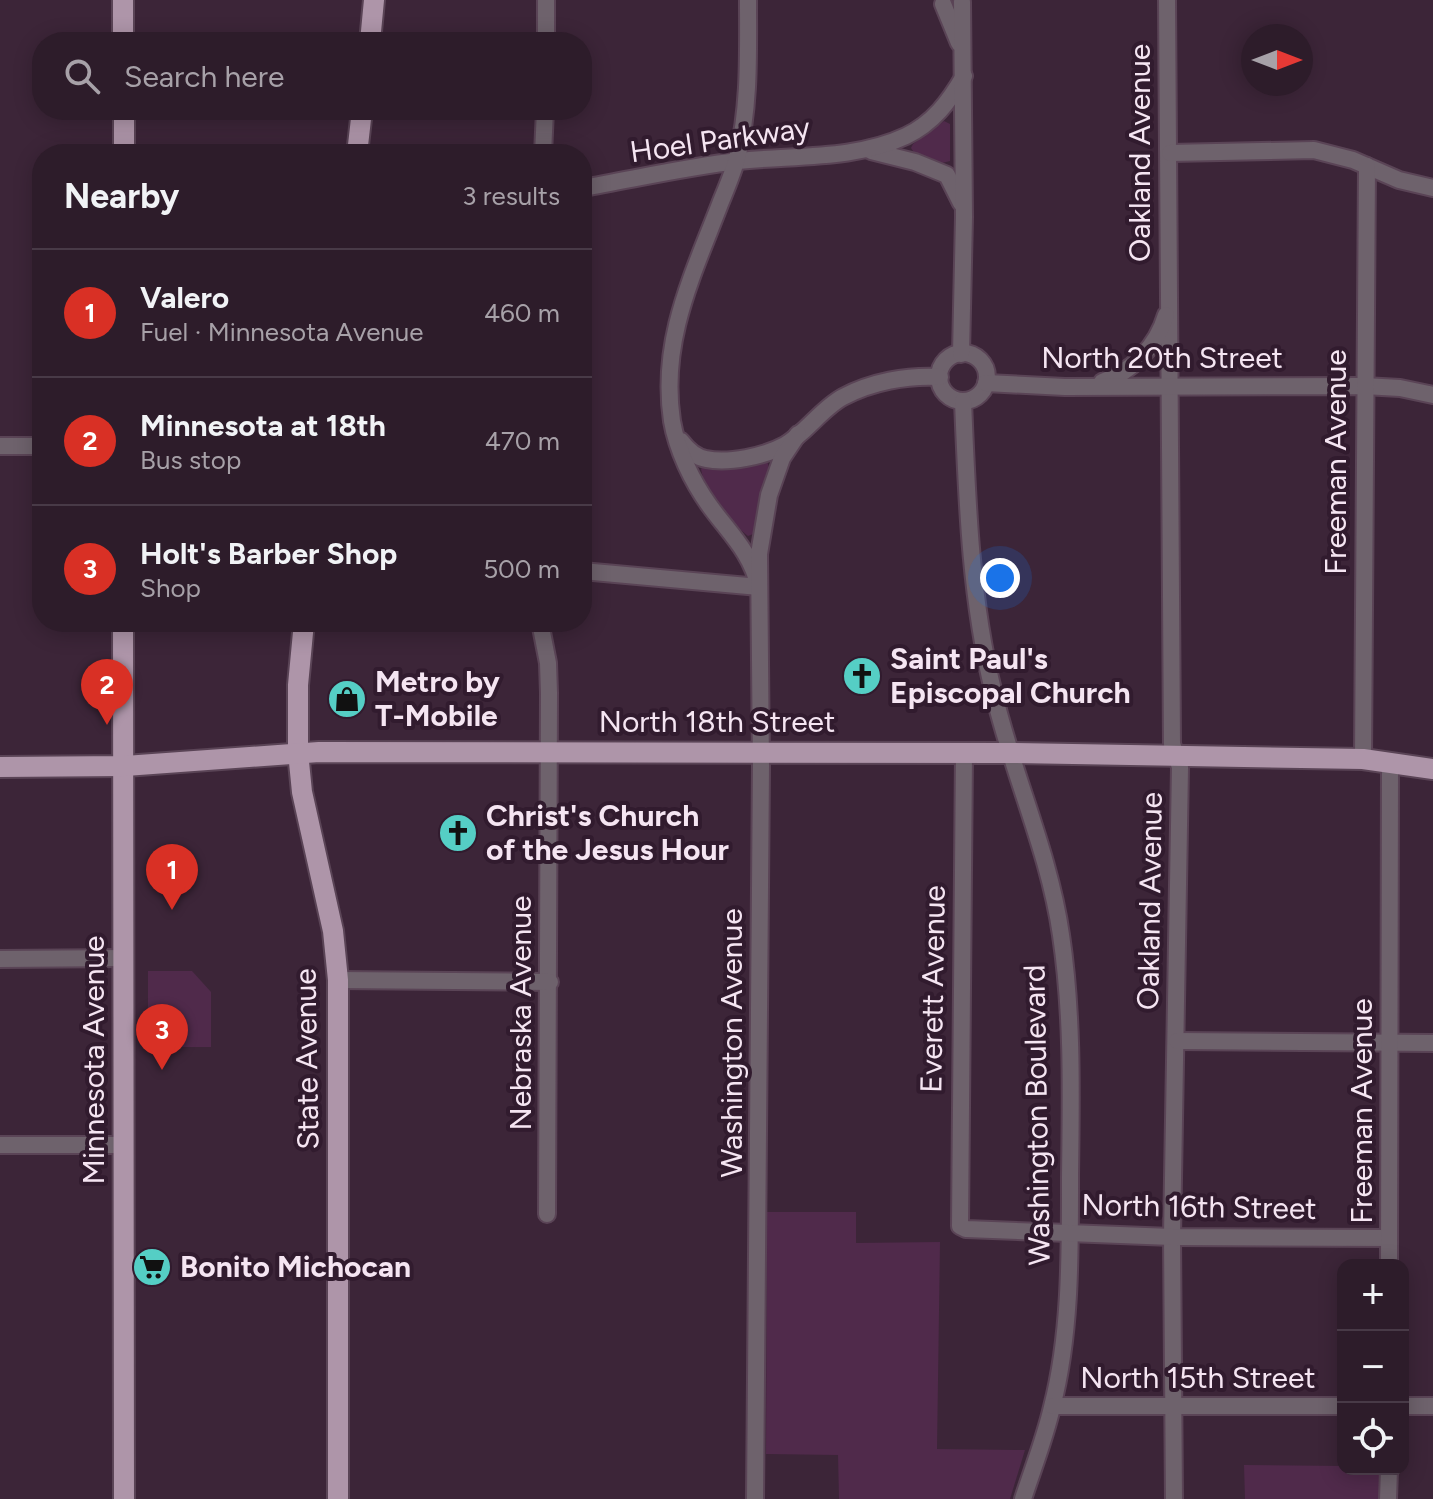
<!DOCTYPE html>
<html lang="en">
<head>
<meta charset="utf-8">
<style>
	:root { --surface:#2d1c2a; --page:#392936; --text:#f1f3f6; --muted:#a7a1a8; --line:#483a47; --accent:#d93025 }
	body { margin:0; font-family:Figtree,sans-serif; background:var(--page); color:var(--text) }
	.controls { position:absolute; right:24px; bottom:24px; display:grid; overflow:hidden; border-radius:16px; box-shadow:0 4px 20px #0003 }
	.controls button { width:72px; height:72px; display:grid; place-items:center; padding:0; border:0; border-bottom:2px solid var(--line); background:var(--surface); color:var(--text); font:40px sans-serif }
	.compass { position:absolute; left:1241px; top:24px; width:72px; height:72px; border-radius:50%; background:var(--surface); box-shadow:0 4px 20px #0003; rotate:90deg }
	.you { position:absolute; left:1000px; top:578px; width:28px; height:28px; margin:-20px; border:6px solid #fff; border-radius:50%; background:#1a73e8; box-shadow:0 0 0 12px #1a73e833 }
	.badge { display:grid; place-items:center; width:52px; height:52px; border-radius:50%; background:var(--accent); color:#fff; font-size:26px; font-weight:700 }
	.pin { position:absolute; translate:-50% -66px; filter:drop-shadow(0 2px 4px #0008) }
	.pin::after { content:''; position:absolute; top:42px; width:28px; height:24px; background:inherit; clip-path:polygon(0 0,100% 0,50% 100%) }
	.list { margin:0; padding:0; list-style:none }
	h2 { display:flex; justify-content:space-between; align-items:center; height:104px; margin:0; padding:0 32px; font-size:34px }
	h2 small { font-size:26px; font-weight:400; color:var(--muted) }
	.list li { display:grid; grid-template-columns:52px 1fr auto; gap:24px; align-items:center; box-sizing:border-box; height:128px; padding:0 32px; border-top:2px solid var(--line) }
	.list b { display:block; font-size:30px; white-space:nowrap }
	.list p { margin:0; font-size:26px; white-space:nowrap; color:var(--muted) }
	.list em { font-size:26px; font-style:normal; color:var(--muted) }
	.icon { flex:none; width:44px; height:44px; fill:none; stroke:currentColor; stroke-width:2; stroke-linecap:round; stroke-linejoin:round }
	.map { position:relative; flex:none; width:1433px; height:1499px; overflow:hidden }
	.search { position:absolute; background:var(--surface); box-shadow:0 4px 20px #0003; left:32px; top:32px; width:560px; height:88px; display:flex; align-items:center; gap:20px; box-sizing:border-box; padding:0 28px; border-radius:32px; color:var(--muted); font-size:30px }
	.panel { position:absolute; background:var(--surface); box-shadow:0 4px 20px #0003; left:32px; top:144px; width:560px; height:488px; border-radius:32px }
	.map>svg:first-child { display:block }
	.green { fill:#502a4b }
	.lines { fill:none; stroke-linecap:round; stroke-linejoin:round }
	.minor-casing { stroke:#5a4456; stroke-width:20 }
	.major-casing { stroke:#5a4456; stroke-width:24 }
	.minor { stroke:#6e626c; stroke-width:16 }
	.major { stroke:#ae95a9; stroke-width:20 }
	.labels { text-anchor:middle; stroke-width:8; stroke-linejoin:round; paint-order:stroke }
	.street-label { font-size:30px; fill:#f5e5f2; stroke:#311b2e }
	.poi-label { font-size:30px; font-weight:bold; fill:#f5e5f2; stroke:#311b2e; text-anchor:start }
</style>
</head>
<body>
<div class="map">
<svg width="1433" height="1499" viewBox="0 0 1433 1499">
	<rect width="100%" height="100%" fill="#3c2538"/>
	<g class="green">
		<path d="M944,121L950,124V161L942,163L915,154L911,148L913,144Z"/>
		<path d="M767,460L769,468L760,494L753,534L748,536C729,521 705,494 701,469L703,466Z"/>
		<path d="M148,971H192L211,992V1047H148Z"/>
		<path d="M767,1212H856V1243L940,1242L937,1449L1025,1450L1010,1499H839L838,1455L766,1454Z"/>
		<path d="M1244,1465L1343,1466V1469H1380L1379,1499H1245Z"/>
	</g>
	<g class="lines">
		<defs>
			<g id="minor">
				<path d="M1167,0L1172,744L1180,767L1172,1237L1174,1499"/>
				<path d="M943,4L959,43"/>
				<path d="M546,42V0"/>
				<path d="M871,151L915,162L947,175L961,203"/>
				<path d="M1170,153L1314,150L1353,160L1399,180L1433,188"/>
				<path d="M543,154L545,110"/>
				<path d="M582,188C634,179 686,167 738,161C793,155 855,160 906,136C933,123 949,102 964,76"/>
				<circle cx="963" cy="377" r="24"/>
				<path d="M961,354L964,217L962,2"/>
				<path d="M1102,382C1132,372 1157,346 1166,315"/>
				<path d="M986,383L1065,387L1364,386L1400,388L1433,395"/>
				<path d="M963,401C967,497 970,597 993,690C1012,773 1049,851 1061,935C1073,1015 1071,1097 1070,1177C1070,1252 1071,1333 1052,1407C1045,1438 1033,1468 1023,1499"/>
				<path d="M681,441C687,449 695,457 706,459C728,464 765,456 785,445C806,433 821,409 843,397C871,382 907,375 940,377"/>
				<path d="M0,446H42"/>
				<path d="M582,571L759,587C751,552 729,533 709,505C692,481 677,450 672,421C660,341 692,277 720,204C726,189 733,173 737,158C750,106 748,53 748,0"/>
				<path d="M540,622L548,663L549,693L547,1214"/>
				<path d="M964,753L960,1226L966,1229L1172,1237L1389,1238"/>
				<path d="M1363,759L1367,166"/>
				<path d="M0,959L125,958"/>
				<path d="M338,980L550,982"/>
				<path d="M1177,1041L1433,1043"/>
				<path d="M0,1145H124"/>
				<path d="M1389,1265L1390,765"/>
				<path d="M1053,1406H1343"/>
				<path d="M1403,1406H1433"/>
				<path d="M755,1499L761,766L759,554L769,495L782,458L798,434"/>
				<path d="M1388,1499L1389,1469"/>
			</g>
			<g id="major">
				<path d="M123,0V42"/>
				<path d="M370,42L374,0"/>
				<path d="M124,110V154"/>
				<path d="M357,154L362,110"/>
				<path d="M123,622L124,1499"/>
				<path d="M304,622L298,685V752L302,792L333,931L338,980V1499"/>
				<path d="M0,767L125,766L319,752L1012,753L1363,759L1433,769"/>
			</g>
		</defs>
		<use href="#minor" class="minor-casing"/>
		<use href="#major" class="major-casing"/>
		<use href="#minor" class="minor"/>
		<use href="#major" class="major"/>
	</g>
	<defs>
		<symbol id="church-disc" viewBox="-11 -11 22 22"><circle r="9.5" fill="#55cec5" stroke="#311b2e"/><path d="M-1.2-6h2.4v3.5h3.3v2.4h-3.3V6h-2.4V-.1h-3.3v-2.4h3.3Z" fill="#111"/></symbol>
		<symbol id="shop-disc" viewBox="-11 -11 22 22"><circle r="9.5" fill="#55cec5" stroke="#311b2e"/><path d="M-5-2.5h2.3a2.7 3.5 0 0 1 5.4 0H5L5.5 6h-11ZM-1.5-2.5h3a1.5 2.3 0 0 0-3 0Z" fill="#111"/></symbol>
		<symbol id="supermarket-disc" viewBox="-11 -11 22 22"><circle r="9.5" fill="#55cec5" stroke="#311b2e"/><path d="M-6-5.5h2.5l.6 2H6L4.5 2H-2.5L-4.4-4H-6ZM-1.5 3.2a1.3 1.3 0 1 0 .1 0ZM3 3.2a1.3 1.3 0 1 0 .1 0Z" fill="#111"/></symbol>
	</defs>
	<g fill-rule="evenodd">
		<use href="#church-disc" x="840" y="654" width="44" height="44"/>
		<use href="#shop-disc" x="325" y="677" width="44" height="44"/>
		<use href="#church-disc" x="436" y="811" width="44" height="44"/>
		<use href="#supermarket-disc" x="130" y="1245" width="44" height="44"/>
	</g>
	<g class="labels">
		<g class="street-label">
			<text transform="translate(720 140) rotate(-8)" y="10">Hoel Parkway</text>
			<text transform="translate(1140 153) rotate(-90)" y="10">Oakland Avenue</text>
			<text x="1162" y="368">North 20th Street</text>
			<text transform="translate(1336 462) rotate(-90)" y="10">Freeman Avenue</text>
			<text x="717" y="732">North 18th Street</text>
			<text transform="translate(1150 901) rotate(-89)" y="10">Oakland Avenue</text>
			<text transform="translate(933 989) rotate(-89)" y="10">Everett Avenue</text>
			<text transform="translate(521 1013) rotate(-90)" y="10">Nebraska Avenue</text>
			<text transform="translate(732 1043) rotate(-90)" y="10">Washington Avenue</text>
			<text transform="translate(307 1059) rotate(-91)" y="10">State Avenue</text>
			<text transform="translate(94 1060) rotate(-90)" y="10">Minnesota Avenue</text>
			<text transform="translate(1362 1111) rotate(-90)" y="10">Freeman Avenue</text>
			<text transform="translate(1037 1115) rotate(-91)" y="10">Washington Boulevard</text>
			<text transform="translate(1199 1207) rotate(1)" y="10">North 16th Street</text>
			<text x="1198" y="1388">North 15th Street</text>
		</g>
		<g class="poi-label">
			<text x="890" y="669">Saint Paul's<tspan x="890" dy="34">Episcopal Church</tspan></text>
			<text x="375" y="692">Metro by<tspan x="375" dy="34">T-Mobile</tspan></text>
			<text x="486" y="826">Christ's Church<tspan x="486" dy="34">of the Jesus Hour</tspan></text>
			<text x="180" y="1277">Bonito Michocan</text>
		</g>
	</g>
</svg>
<div class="controls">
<button>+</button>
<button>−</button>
<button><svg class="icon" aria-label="locate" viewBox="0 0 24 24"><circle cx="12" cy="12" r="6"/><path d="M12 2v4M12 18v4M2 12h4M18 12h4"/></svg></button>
</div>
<svg class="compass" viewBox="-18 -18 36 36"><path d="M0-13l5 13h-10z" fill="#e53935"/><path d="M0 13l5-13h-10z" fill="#a7a1a8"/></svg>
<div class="you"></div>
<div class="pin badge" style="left:172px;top:910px">1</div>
<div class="pin badge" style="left:107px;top:725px">2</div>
<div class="pin badge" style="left:162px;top:1070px">3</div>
<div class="search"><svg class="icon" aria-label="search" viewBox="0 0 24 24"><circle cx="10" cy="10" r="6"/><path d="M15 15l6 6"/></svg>Search here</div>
<section class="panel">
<h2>Nearby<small>3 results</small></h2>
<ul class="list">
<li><span class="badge">1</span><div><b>Valero</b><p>Fuel · Minnesota Avenue</p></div><em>460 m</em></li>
<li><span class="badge">2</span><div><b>Minnesota at 18th</b><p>Bus stop</p></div><em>470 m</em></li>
<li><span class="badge">3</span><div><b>Holt's Barber Shop</b><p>Shop</p></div><em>500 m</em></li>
</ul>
</section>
</div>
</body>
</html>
